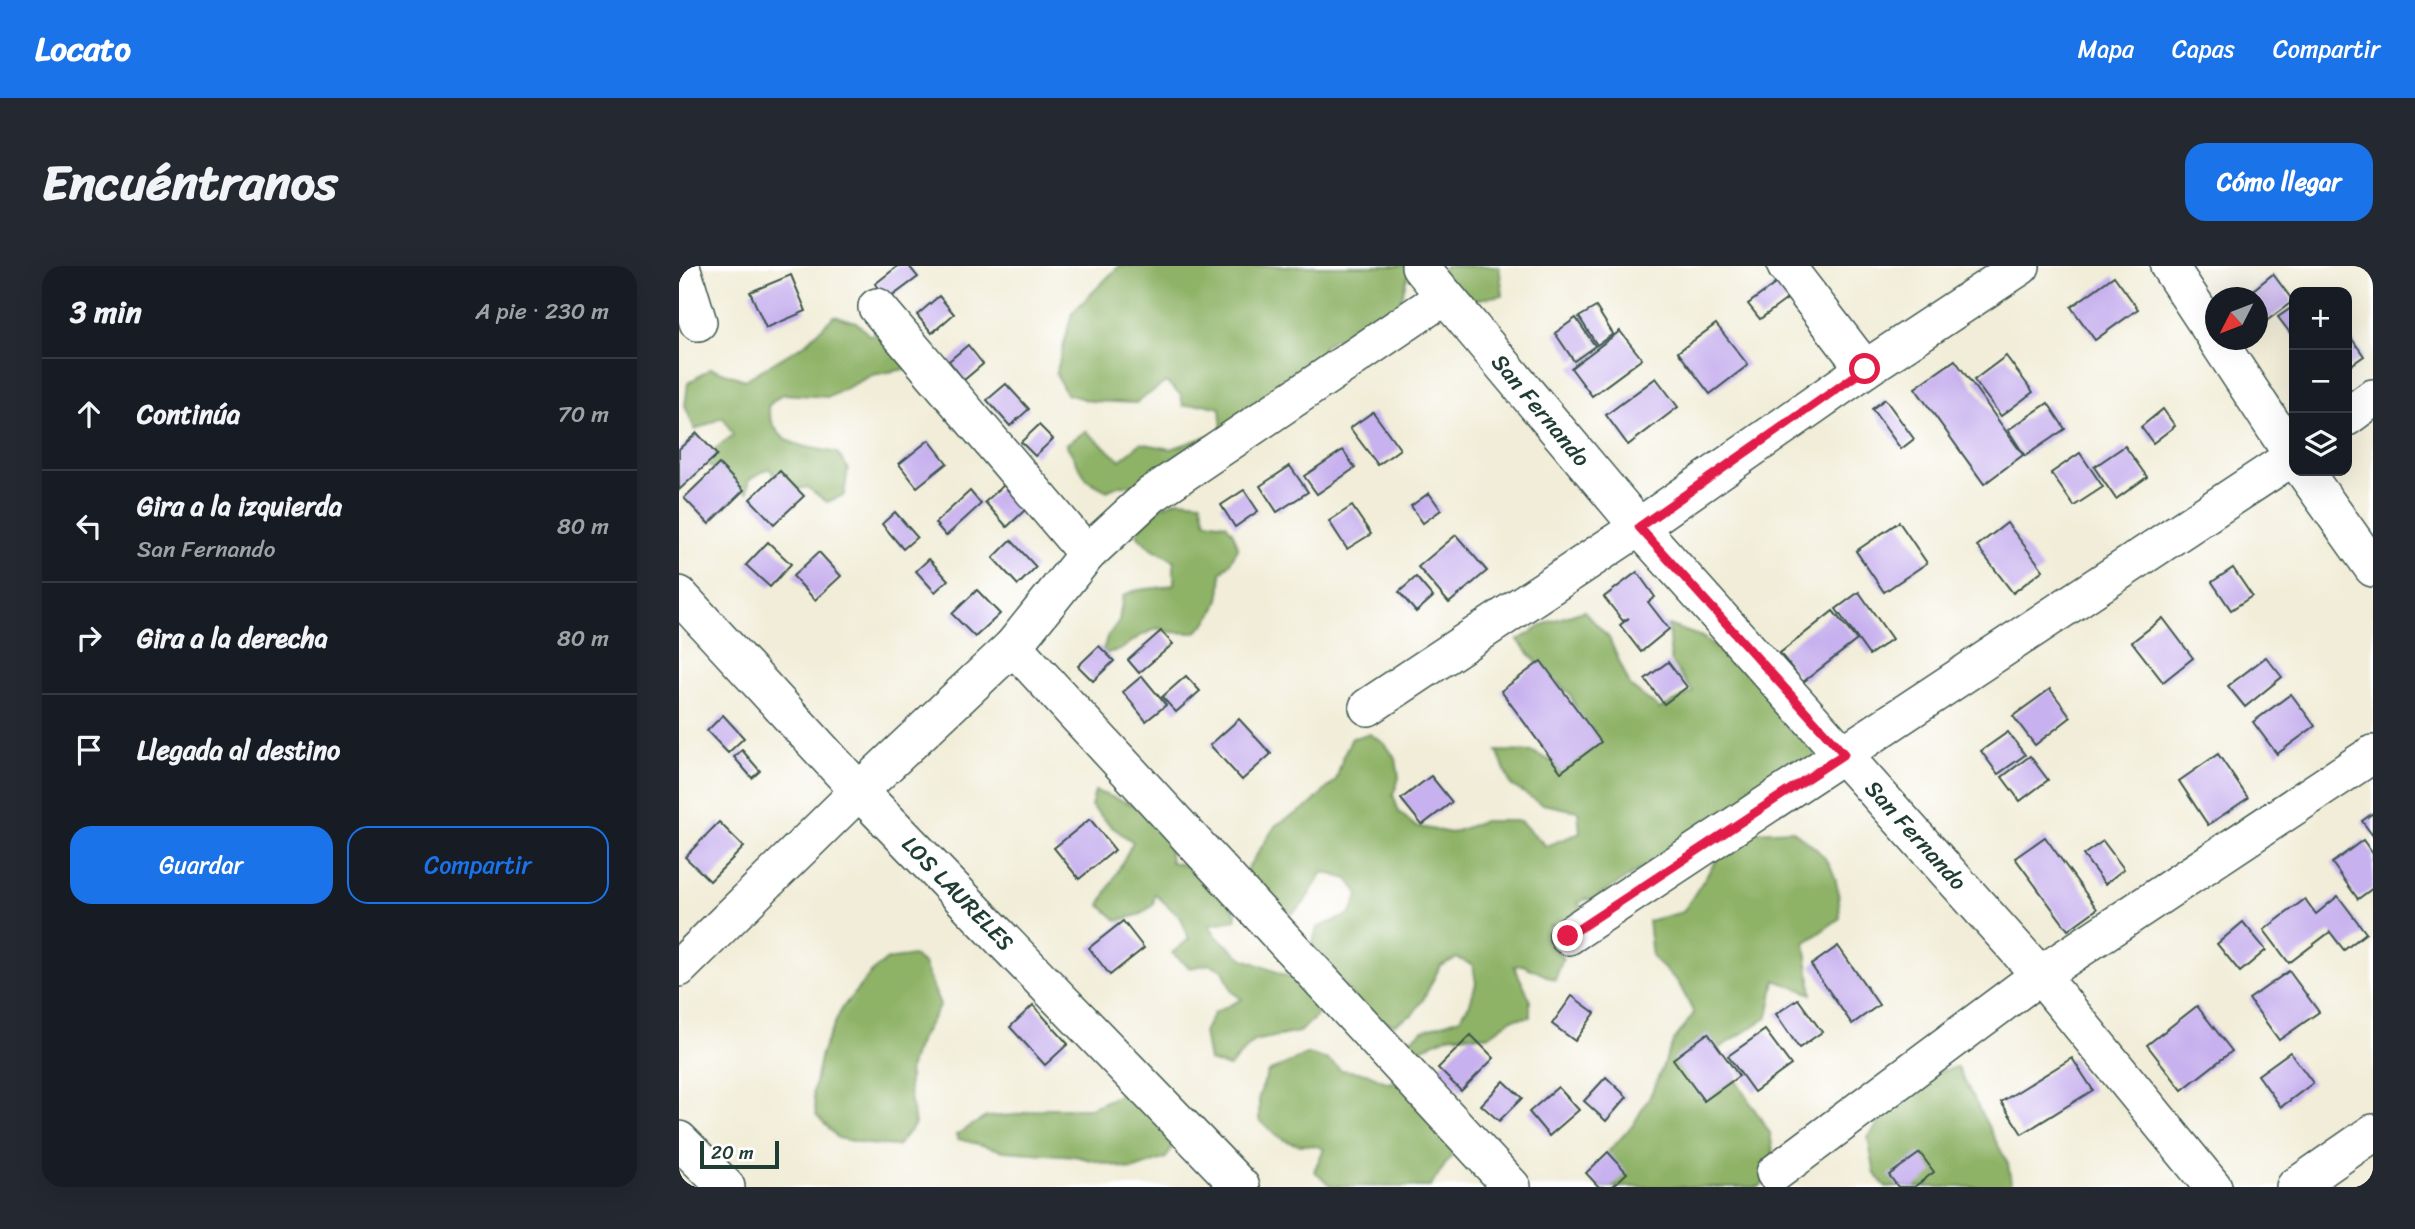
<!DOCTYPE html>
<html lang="es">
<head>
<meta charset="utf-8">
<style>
	:root { --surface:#171b24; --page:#242831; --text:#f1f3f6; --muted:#9ea1a6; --line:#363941; --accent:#1a73e8 }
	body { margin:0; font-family:Sriracha,sans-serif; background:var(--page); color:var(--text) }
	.controls { position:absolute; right:21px; top:21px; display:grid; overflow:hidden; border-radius:14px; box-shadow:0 7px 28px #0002 }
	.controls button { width:63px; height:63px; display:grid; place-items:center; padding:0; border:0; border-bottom:2px solid var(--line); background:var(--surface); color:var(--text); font:35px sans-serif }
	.compass { position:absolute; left:1526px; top:21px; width:63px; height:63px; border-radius:50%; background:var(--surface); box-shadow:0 7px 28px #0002; rotate:228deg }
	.scale { position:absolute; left:21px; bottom:18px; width:79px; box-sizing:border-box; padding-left:7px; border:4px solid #1f3d34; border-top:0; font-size:19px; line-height:24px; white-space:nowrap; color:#1f3d34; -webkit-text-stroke:5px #fff; paint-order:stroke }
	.stop { position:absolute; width:21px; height:21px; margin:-16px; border:5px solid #e11d48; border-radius:50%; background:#fff }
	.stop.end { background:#e11d48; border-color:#fff; box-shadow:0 2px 7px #0008 }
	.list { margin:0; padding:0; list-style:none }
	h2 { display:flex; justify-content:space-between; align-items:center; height:91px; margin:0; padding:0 28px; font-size:30px }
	h2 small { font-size:23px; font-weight:400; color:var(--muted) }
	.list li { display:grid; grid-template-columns:46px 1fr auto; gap:21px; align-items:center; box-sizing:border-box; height:112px; padding:0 28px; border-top:2px solid var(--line) }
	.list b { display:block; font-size:26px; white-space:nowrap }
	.list p { margin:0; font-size:23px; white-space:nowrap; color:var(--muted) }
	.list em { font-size:23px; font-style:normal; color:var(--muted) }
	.actions { display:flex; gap:14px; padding:21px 28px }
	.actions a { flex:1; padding:16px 0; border:2px solid var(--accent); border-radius:21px; text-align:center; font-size:24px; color:var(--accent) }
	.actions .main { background:var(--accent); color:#fff }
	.icon { flex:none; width:38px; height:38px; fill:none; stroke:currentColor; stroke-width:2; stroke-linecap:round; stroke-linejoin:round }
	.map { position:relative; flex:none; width:1694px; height:921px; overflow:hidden; border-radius:21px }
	header { display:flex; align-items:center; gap:42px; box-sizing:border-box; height:98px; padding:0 35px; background:var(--accent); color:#fff }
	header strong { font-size:33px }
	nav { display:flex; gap:38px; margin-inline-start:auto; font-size:24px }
	.intro { display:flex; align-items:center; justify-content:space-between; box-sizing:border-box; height:168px; padding:0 42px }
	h1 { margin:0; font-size:49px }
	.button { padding:18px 32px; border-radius:21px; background:var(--accent); color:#fff; font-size:24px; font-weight:700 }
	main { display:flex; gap:42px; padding:0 42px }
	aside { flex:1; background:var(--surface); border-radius:21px; box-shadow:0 7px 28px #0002 }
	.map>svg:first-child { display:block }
	.forest { fill:#8eb266; stroke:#56784d; stroke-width:2 }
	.building { fill:#c7b1ee }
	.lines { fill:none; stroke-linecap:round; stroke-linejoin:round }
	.minor-casing { stroke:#3e574d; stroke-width:40 }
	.minor { stroke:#fff; stroke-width:37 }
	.route { stroke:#e11d48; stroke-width:9 }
	.labels { text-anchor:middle; stroke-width:5; stroke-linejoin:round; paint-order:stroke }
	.street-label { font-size:23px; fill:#1f3d34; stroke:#fff }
</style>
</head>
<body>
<header>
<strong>Locato</strong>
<nav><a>Mapa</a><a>Capas</a><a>Compartir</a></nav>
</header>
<div class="intro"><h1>Encuéntranos</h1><a class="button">Cómo llegar</a></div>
<main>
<aside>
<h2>3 min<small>A pie · 230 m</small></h2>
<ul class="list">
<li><svg class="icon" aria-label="ahead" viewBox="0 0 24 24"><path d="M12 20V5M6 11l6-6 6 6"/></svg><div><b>Continúa</b></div><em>70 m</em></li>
<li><svg class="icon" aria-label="left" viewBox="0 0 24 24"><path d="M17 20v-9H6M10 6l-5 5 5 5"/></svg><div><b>Gira a la izquierda</b><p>San Fernando</p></div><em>80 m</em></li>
<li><svg class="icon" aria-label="right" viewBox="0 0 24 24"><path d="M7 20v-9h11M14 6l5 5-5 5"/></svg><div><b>Gira a la derecha</b></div><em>80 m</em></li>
<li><svg class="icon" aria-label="arrive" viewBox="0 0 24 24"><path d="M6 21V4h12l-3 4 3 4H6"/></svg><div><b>Llegada al destino</b></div></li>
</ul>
<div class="actions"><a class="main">Guardar</a><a>Compartir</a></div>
</aside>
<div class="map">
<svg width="1694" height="921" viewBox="0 0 1694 921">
	<rect width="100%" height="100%" fill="#fff"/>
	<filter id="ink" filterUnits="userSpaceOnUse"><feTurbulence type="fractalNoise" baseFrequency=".0143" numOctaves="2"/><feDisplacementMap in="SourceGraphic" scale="14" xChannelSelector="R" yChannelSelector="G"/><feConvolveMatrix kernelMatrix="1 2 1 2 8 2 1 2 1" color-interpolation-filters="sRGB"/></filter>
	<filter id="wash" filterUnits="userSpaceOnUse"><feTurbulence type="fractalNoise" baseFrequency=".00686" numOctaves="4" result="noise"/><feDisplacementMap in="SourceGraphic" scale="28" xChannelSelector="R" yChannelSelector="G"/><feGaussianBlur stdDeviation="1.57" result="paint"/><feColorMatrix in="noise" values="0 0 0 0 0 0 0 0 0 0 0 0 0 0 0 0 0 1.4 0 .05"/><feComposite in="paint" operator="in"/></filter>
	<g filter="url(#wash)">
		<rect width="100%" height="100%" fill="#f1edd8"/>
		<g class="forest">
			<path d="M440,0H729L731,2L721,36L710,60L681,75L653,73L644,81L649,102L618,116H605L582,140L466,220L441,219L428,225L408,214L387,178L407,165L441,194L462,177L492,183L543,165L541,142L524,138L504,140L502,129L487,116L457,137L412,135L387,128L377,108L393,47Z"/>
			<path d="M766,0H820L824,29L788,35L762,7Z"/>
			<path d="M155,50L177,56L190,69L216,66L243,100L193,109L150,131L103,128L89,140C95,182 123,179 158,187L169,202L165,229L148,236L128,221L107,226L90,202L70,214L69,227L22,194L54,169L44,151L16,164L6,140L9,117L32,102L66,114L126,78Z"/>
			<path d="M499,234L522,236L527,255L547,258L554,267L559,282L551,297L542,307C544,333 536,351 516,367L490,366L479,362L461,370L441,384L423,388L428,371L440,355L444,330C459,320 478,325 495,318V295C481,285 467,282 458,268C468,249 479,241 499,234Z"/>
			<path d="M905,345L930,372L951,420L981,443L1014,426L992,396L989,359L1023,371L1082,416L1136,481V492L913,634L907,633L899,637L906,646L886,662L871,659L868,672L884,693L876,714L844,699L835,700L851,733V751L833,753L809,770L772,769L739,784L729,775L745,764L781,752L791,737L797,717L794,699L778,692L761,700L744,734L733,749L715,758L692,752L633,680L638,662L672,648L680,628L669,613L644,606L624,638L611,649L593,653L573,622L567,605L597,559L630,540L657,514L665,488L673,472L691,468L706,478L717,493L720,512L714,529L720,546L736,560L772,567L805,555H841L867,580L901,567L899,545L863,538L832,519L818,485L854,486L886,502L912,477L891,428L863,403L839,374L870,356Z"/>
			<path d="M416,525L450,537L487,559L492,596L527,604L557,647L556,654L530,659L538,671L565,693L621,715L637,730V751L620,766L575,775L550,801L530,795L525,766L535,747L563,733L553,726L544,704L531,698L511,702L493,687L510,673L502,652L476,628L474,639L462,648L439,655L421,639L454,576L433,561L412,540Z"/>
			<path d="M1113,564C1153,593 1159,603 1161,652L1126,677L1133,728L1096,714L1089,751L1037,784L1091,867L1097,904L1080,921H922L929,886L954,859L972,828L994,776L1015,747L999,716L973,691L969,655L1004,646L1044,584L1075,566Z"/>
			<path d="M234,690L245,698L261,739C250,759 236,779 231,801C227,819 233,840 236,858L218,880L188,878L159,872L137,849L134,826L142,787L163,742L191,708L207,694Z"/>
			<path d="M629,788L649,794L662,804L687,807L709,817L719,815L777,866L775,886L751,921L652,920L635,905L645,883C636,878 627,880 617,878C600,874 592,865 580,853V830L589,806Z"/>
			<path d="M1278,801L1329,898L1333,921H1207L1196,908L1189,872L1216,834L1243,810Z"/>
			<path d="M465,818L498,874L487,892L453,904L396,890L325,885L279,873L277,869L307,851L336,849L368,842H411Z"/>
		</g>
		<g id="blocks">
			<g class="building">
				<path d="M219,0H230L239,11L208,34L196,18Z"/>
				<path d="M1594,8L1614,35L1578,62V32H1564Z"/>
				<path d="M112,9L127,45L87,62L71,26Z"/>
				<path d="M1107,10L1119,25L1081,53L1069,38Z"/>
				<path d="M1435,10L1459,43L1416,74L1392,41Z"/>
				<path d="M260,30L275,48L253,67L238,49Z"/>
				<path d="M1615,40V72L1599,51Z"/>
				<path d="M917,41L934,68L918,79L900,51Z"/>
				<path d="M897,52L916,80L895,95L876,67Z"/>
				<path d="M1037,58L1069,99L1031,128L999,86Z"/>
				<path d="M941,65L963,93L913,130L892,102Z"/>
				<path d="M1668,66L1685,90L1668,102Z"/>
				<path d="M289,79L304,98L285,114L270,95Z"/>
				<path d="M1327,90L1354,126L1322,150L1295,114Z"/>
				<path d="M1276,94L1344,189L1305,218L1236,122Z"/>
				<path d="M977,112L999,141L949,179L927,149Z"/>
				<path d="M327,118L350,143L331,160L308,134Z"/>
				<path d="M1206,133L1235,173L1222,183L1193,143Z"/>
				<path d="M1369,137L1386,163L1346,190L1329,164Z"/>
				<path d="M1484,143L1496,160L1474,177L1462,161Z"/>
				<path d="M694,146L721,183L699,199L671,162Z"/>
				<path d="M360,159L374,173L356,190L342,176Z"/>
				<path d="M18,167L38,189L0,224V183Z"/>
				<path d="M250,174L268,197L238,221L220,198Z"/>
				<path d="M1446,180L1468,211L1437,233L1415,201Z"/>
				<path d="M664,184L676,202L638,228L625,210Z"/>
				<path d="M1401,187L1424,221L1395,240L1372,207Z"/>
				<path d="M40,198L65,224L30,258L5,232Z"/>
				<path d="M611,200L629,226L598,246L581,220Z"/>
				<path d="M101,205L125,230L95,258L71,233Z"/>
				<path d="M325,219L347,243L328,261L306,236Z"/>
				<path d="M565,224L579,245L556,261L542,239Z"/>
				<path d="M291,225L302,238L267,270L256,257Z"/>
				<path d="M750,227L762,244L744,257L732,240Z"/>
				<path d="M673,240L692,268L668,283L650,255Z"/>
				<path d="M216,246L238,271L224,283L203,258Z"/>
				<path d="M1220,256L1248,297L1205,326L1177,285Z"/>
				<path d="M1328,257L1364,304L1334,327L1298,280Z"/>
				<path d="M777,269L808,305L770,337L739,301Z"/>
				<path d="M332,274L357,301L339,319L314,292Z"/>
				<path d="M89,276L112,298L91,321L67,299Z"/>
				<path d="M140,286L162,310L136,334L114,310Z"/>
				<path d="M250,293L269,314L256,326L237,305Z"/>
				<path d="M1554,302L1573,330L1552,344L1533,316Z"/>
				<path d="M958,306L976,331L969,336L990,363L962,386L941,359L950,352L944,355L925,331Z"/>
				<path d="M737,311L754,331L737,346L720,326Z"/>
				<path d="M298,324L321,348L296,371L273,348Z"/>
				<path d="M1180,326L1213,373L1190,389L1157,343Z"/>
				<path d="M1154,345L1178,374L1124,416L1101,387Z"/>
				<path d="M1484,352L1514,392L1484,416L1453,376Z"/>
				<path d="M482,365L494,378L460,407L449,394Z"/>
				<path d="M420,380L435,395L414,415L399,400Z"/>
				<path d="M1587,391L1603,411L1566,441L1549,420Z"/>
				<path d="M862,395L922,476L882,506L822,425Z"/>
				<path d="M989,396L1008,421L985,438L966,413Z"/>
				<path d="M463,410L487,439L467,455L444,426Z"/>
				<path d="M507,410L521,425L497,446L483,431Z"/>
				<path d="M1371,423L1392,451L1356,479L1334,450Z"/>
				<path d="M1612,428L1636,460L1598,488L1574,456Z"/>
				<path d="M44,449L65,472L49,487L28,465Z"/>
				<path d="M560,453L592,488L563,514L531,479Z"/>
				<path d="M1329,466L1346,489L1319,508L1302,485Z"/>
				<path d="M63,484L81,505L73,512L55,491Z"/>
				<path d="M1539,488L1569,532L1529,559L1500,515Z"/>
				<path d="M1351,490L1369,514L1341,535L1323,511Z"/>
				<path d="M752,510L773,536L743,559L722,533Z"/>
				<path d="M1694,547V570L1683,555Z"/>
				<path d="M411,553L436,584L400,613L375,582Z"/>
				<path d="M40,556L65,581L31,615L6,591Z"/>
				<path d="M1366,571L1418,643L1389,664L1336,592Z"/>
				<path d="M1684,574L1694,588V622L1679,633L1653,597Z"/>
				<path d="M1424,575L1445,603L1426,618L1404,589Z"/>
				<path d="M1659,630L1687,667L1665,684L1651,666L1610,697L1585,664L1626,633L1637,648Z"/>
				<path d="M444,655L465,682L431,709L410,682Z"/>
				<path d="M1564,656L1587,684L1561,706L1538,678Z"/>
				<path d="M1159,680L1200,739L1173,758L1132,699Z"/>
				<path d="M1610,705L1640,746L1600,774L1570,733Z"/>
				<path d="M893,730L916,747L896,775L873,758Z"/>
				<path d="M1119,733L1143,766L1120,782L1097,748Z"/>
				<path d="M354,739L389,778L366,799L331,761Z"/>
				<path d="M1518,740L1553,785L1503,824L1468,779Z"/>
				<path d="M1086,764L1112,799L1075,826L1049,790Z"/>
				<path d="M1029,767L1060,810L1025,835L994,793Z"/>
				<path d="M792,769L815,792L782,825L759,802Z"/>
				<path d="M1611,786L1634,817L1602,841L1579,809Z"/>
				<path d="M1393,792L1414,824L1343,868L1322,836Z"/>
				<path d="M927,811L948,831L927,855L905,835Z"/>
				<path d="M825,815L843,832L820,855L802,839Z"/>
				<path d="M879,821L900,844L870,870L850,846Z"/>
				<path d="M929,886L948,907L933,921H920L907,907Z"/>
				<path d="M1241,887L1255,906L1235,921H1219L1210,909Z"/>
			</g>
		</g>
	</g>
	<g filter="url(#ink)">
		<use href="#blocks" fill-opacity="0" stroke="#3e574d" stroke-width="2"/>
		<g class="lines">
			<defs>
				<g id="minor">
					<path d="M2,0L19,56"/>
					<path d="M741,0L960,261L1361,709L1534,921"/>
					<path d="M1107,0L1186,103"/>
					<path d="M1490,0L1536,70"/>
					<path d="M198,41L408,288"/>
					<path d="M1538,74L1615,191"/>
					<path d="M1668,151L1694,132"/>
					<path d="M1625,205L1694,302"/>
					<path d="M0,329L180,525L562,921"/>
					<path d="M334,380L833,921"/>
					<path d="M689,441L960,261L1186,103L1342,0"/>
					<path d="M889,670L1615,190"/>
					<path d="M0,702L180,525L334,380L408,288L472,229L766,30"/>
					<path d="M0,874L47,921"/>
					<path d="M1096,907L1361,709L1694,488"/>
					<path d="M1616,921L1694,867"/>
				</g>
			</defs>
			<use href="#minor" class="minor-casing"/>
			<use href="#minor" class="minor"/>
		</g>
	</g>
	<g class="lines" filter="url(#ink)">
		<path class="route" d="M889,670L1165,488L960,261L1186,103"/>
	</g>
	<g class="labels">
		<g class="street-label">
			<text transform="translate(862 144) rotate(50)" y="8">San Fernando</text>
			<text transform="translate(1237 569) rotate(48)" y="8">San Fernando</text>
			<text transform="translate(279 627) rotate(46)" y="8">LOS LAURELES</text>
		</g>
	</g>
</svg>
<div class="controls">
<button>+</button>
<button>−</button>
<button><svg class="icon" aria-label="layers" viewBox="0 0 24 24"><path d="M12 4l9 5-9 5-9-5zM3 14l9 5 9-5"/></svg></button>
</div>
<svg class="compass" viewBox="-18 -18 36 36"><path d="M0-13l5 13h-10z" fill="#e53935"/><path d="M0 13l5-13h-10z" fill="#9ea1a6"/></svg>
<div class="scale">20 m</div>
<div class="stop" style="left:1186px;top:103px"></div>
<div class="stop end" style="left:889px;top:670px"></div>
</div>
</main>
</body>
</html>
